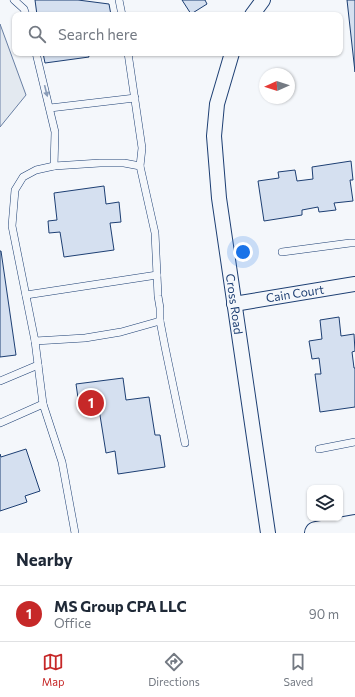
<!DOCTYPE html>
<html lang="en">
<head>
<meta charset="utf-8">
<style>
	:root { --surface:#fff; --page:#f2f2f3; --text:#1f2937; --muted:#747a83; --line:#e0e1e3; --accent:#c62828 }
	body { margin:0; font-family:Commissioner,sans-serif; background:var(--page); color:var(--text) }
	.controls { position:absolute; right:12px; bottom:12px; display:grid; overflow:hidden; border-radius:8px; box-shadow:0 1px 3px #0004 }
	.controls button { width:36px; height:36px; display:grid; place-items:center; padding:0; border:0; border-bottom:1px solid var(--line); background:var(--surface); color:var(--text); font:20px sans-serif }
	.compass { position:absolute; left:259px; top:68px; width:36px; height:36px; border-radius:50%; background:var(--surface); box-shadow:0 1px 3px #0004; rotate:267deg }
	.you { position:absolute; left:243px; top:252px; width:14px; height:14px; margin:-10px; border:3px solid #fff; border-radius:50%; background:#1a73e8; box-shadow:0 0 0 6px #1a73e833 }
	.badge { display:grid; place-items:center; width:26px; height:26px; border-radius:50%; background:var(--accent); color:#fff; font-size:13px; font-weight:700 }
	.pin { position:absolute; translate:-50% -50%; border:2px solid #fff; box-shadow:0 1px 4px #0006 }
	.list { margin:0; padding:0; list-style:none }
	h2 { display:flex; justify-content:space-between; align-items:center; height:52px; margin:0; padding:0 16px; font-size:17px }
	h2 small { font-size:13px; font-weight:400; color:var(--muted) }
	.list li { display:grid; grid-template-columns:26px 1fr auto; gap:12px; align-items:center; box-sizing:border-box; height:56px; padding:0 16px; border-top:1px solid var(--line) }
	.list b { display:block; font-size:15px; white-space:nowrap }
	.list p { margin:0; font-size:13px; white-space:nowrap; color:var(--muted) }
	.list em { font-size:13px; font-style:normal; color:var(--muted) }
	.icon { flex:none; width:22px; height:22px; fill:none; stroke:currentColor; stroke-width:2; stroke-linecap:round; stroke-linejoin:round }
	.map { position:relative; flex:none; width:355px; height:533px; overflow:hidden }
	.search { position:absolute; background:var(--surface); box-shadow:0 1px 3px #0004; left:12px; right:12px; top:12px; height:44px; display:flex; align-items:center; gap:10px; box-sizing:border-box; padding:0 14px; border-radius:8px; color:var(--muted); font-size:15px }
	.sheet { height:108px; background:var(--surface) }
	nav { display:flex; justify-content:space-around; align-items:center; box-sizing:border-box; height:56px; border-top:1px solid var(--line); background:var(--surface); font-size:11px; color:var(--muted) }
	nav a { display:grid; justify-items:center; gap:2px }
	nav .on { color:var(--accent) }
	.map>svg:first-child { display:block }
	.green { fill:#e3e9f0; stroke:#687fa3 }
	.building { fill:#d5e0f0; stroke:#1d3f73 }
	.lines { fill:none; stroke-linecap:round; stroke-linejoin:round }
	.service-casing { stroke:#1d3f73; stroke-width:8 }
	.minor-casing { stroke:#1d3f73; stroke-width:16 }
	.trunk-casing { stroke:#1d3f73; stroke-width:24 }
	.service { stroke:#f4f7fb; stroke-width:7 }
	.minor { stroke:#f4f7fb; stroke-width:14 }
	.trunk { stroke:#f4f7fb; stroke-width:22 }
	.oneway { fill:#889bb7 }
	.labels { text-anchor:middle; stroke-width:3; stroke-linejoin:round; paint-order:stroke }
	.street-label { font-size:12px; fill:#1d3f73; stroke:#f4f7fb }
</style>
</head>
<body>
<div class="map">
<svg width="355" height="533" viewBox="0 0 355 533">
	<rect width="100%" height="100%" fill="#f4f7fb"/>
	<path class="green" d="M0,24L26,95L0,127Z"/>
	<g class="building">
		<path d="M35,0H78L109,4L111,15H37Z"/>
		<path d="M182,0H205L207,4L191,14Z"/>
		<path d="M347,0H355V72Z"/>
		<path d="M43,53H88L89,57L45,63Z"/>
		<path d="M351,161L353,180H350L353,201L334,203L336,210L319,212L318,207L302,210V215L264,221L258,181L279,178L278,172L295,170L297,181L313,179L312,167Z"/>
		<path d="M104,186L106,204L119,202L121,222L110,223L114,250L64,257L60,232L49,233L48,221L57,220L54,193Z"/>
		<path d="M0,251H1L16,355L0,357Z"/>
		<path d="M339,317L341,336L354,334L355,351L352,352L354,368H355V407L320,412L315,374H321L319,358L312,359L309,341L322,339L320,320Z"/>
		<path d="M123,378L126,400L149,397L155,435H160L165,467L118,474L115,451L106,453L99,409L80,412L76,384Z"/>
		<path d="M26,449L40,491L25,496L27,502L0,511V454L1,457Z"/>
	</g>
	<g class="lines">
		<defs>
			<g id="service">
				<path d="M14,0L24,9L26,15"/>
				<path d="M119,0L122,15"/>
				<path d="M36,53L55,132L54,166"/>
				<path d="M128,53L142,148L140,166"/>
				<path d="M50,108L135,98"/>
				<path d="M100,163H124L140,166L155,233L158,296L160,308V321L121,332L85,338L35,341L12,226L15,190L23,177L36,170L54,166Z"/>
				<path d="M282,252L350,243H355"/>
				<path d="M26,295L157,275"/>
				<path d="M160,321L165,347L185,443"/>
				<path d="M35,341L43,404L62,462L75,533"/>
				<path d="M0,381L38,365"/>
				<path d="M0,423L43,404"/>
				<path d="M319,449L355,442"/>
			</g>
			<g id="minor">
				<path d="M252,15L263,0"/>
				<path d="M232,53L217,104L214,136L219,198L268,533"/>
				<path d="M234,304L355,284"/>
			</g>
			<path id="trunk" d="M316,533L355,526"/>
		</defs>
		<use href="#service" class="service-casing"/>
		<use href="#minor" class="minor-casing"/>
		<use href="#trunk" class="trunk-casing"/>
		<use href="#service" class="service"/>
		<use href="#minor" class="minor"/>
		<use href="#trunk" class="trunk"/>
	</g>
	<defs><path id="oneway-solid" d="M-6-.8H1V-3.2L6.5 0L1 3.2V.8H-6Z"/></defs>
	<use class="oneway" href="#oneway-solid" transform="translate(46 91) rotate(76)"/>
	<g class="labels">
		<g class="street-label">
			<text transform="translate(295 294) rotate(-9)" y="4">Cain Court</text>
			<text transform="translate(234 304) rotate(82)" y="4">Cross Road</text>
		</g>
	</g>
</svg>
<div class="controls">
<button><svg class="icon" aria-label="layers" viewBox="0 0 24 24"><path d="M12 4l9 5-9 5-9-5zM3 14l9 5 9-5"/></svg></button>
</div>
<svg class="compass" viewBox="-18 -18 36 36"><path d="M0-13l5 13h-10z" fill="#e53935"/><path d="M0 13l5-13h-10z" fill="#747a83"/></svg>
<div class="you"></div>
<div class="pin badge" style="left:91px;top:403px">1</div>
<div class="search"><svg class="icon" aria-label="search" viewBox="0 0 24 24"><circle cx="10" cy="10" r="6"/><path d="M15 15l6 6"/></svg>Search here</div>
</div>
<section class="sheet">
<h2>Nearby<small></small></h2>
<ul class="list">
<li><span class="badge">1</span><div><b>MS Group CPA LLC</b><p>Office</p></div><em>90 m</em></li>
</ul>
</section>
<nav>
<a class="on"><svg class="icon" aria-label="map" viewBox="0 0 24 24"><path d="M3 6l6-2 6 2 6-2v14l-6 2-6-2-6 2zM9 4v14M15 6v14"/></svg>Map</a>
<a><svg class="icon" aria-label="directions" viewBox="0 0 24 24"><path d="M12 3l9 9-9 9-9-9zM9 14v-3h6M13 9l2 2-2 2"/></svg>Directions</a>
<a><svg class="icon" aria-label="saved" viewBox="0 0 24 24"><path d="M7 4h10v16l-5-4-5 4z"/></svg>Saved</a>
</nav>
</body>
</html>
